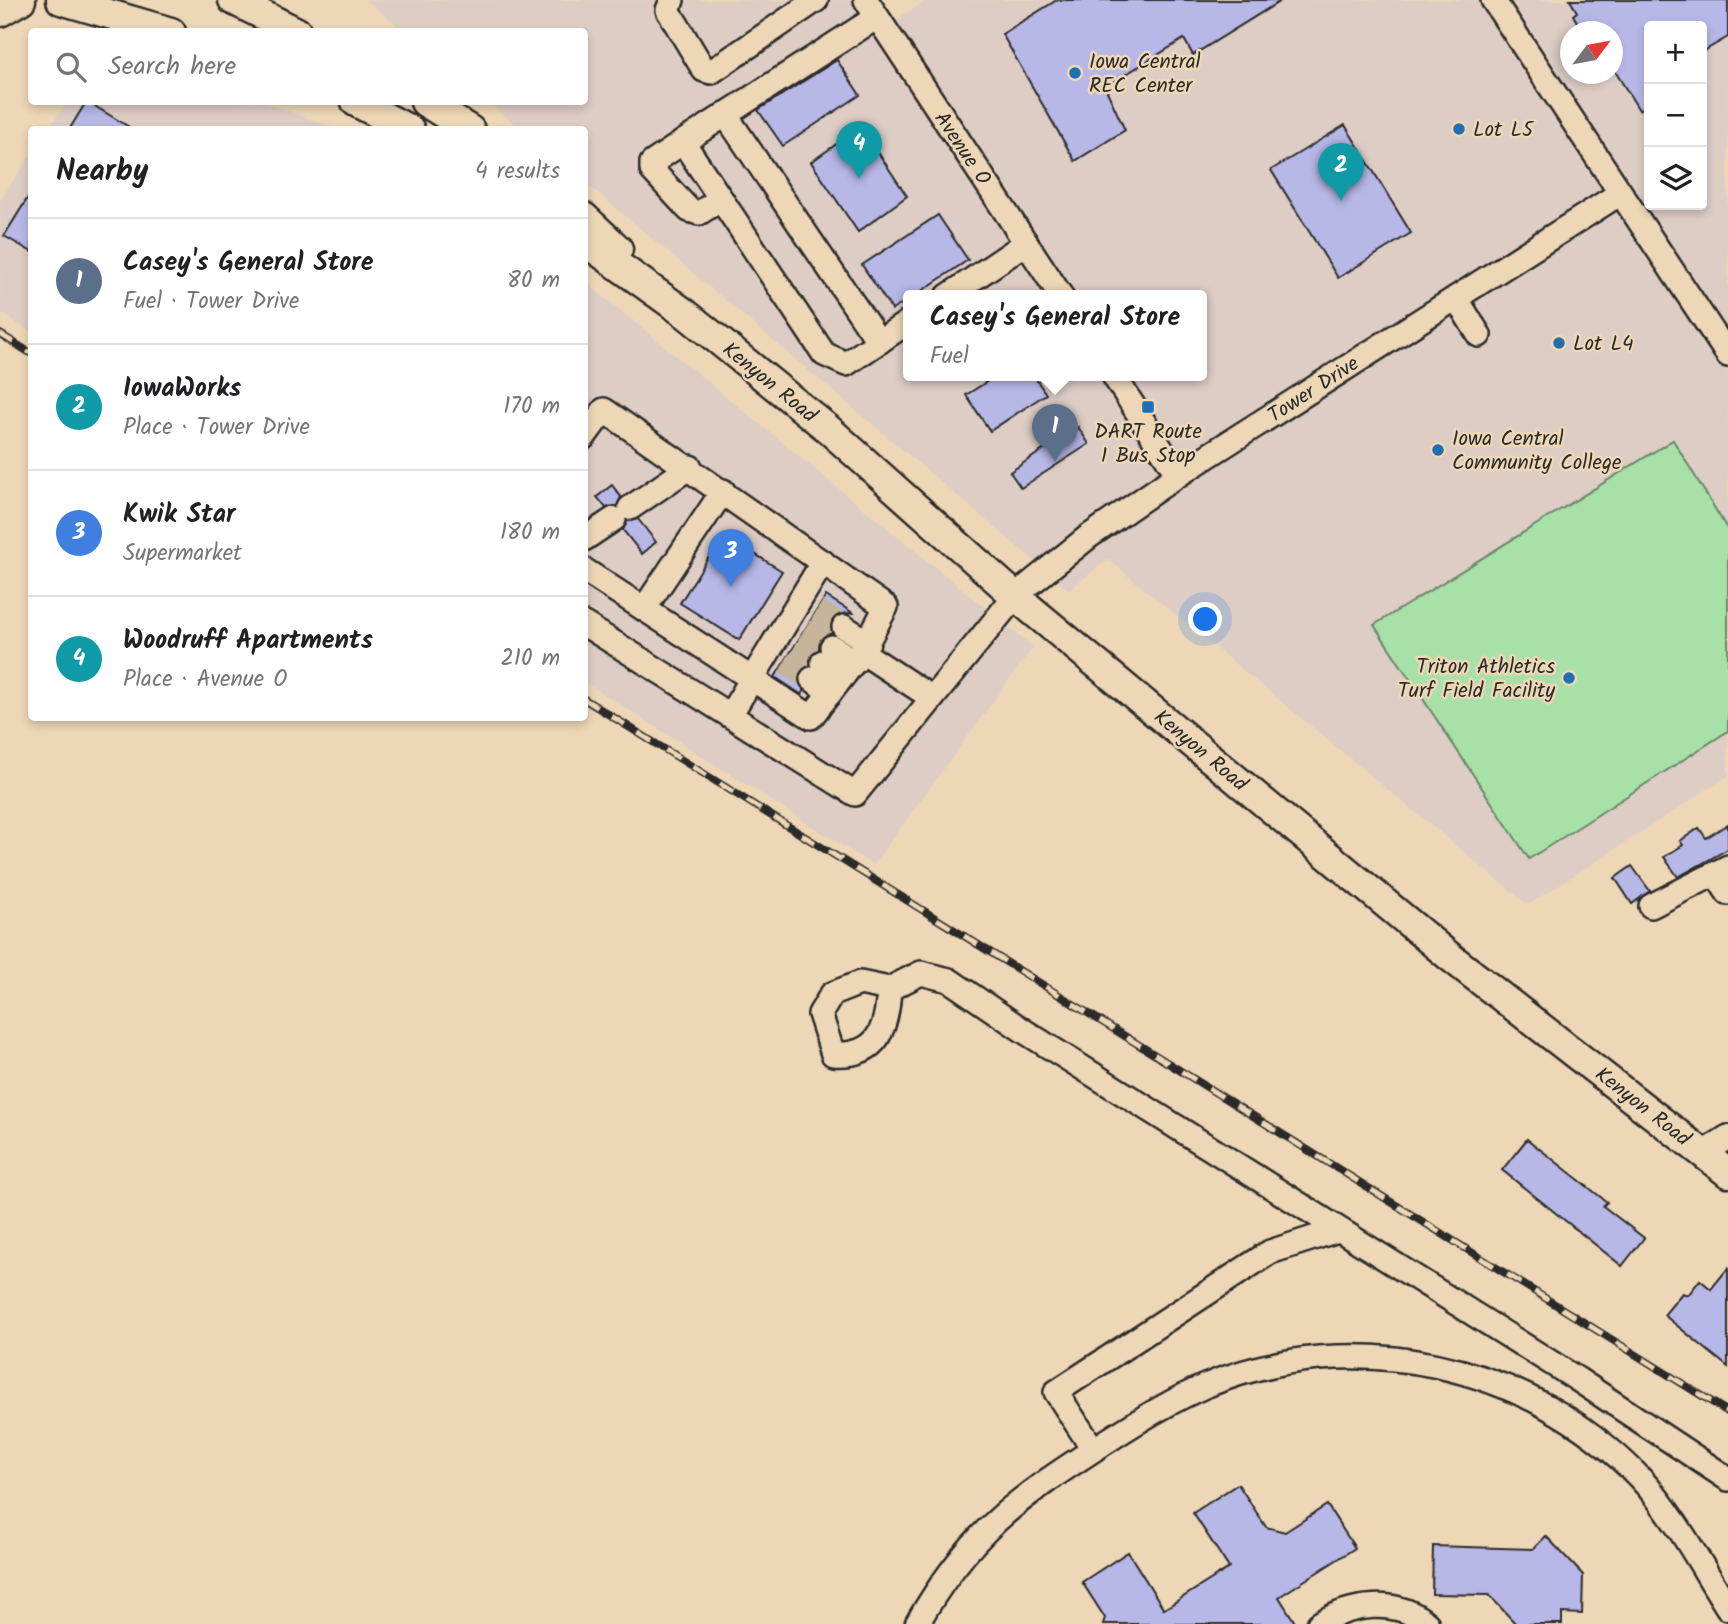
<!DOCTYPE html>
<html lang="en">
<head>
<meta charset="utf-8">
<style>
	:root { --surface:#fff; --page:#f2f2f2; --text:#202124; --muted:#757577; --line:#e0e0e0; --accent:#d93025 }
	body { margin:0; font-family:Kalam,sans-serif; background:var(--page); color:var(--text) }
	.controls { position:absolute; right:21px; top:21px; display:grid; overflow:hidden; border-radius:7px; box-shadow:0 4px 10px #0003 }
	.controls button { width:63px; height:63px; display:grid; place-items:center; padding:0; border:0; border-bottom:2px solid var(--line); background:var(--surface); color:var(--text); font:35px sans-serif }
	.compass { position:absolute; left:1560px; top:21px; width:63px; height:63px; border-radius:50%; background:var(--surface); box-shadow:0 4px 10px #0003; rotate:58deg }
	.you { position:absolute; left:1206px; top:620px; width:24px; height:24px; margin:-18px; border:5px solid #fff; border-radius:50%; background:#1a73e8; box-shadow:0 0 0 10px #1a73e833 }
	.badge { display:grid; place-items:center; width:46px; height:46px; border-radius:50%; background:var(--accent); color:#fff; font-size:23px; font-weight:700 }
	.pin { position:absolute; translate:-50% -58px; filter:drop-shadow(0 2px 4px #0008) }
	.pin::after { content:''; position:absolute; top:37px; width:24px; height:21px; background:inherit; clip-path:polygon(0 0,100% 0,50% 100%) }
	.popup { position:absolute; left:903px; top:290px; width:304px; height:91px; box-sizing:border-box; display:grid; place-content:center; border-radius:7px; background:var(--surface); filter:drop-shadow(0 2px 5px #0005); font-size:23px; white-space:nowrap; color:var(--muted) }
	.popup b { font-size:26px; color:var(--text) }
	.popup::after { content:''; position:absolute; left:50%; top:100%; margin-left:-14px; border:14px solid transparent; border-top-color:var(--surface) }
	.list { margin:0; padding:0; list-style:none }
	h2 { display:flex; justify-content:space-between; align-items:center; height:91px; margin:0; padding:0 28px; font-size:30px }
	h2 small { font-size:23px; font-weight:400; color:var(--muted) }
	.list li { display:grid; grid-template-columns:46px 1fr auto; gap:21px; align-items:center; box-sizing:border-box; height:126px; padding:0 28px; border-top:2px solid var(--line) }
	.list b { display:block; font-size:26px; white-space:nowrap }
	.list p { margin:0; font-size:23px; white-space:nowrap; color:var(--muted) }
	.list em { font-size:23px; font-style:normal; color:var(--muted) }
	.icon { flex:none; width:38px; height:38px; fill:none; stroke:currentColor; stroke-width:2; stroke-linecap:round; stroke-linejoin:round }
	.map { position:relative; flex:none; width:1728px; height:1624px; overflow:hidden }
	.search { position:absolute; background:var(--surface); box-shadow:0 4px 10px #0003; left:28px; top:28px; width:560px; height:77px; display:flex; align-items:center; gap:18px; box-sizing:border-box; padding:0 24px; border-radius:7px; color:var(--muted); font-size:26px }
	.panel { position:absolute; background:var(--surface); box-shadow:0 4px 10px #0003; left:28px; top:126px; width:560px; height:595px; border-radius:7px }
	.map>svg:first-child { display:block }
	.built { fill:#ddcdc5; fill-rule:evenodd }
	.pitch { fill:#a7e1a7; stroke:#698669; stroke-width:2 }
	.building { fill:#b7b7e8; stroke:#2b2b2b; stroke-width:2 }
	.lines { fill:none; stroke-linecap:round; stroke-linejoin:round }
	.minor-tunnel { stroke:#c6b59a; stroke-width:23; stroke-dasharray:23 11; stroke-linecap:butt }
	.minor-casing { stroke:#2b2b2b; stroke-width:28 }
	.major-casing { stroke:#2b2b2b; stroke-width:33 }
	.minor { stroke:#edd7b6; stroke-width:23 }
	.major { stroke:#edd7b6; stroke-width:28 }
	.rail-casing { stroke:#2b2b2b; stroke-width:8 }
	.rail { stroke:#edd7b6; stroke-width:5; stroke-dasharray:16; stroke-linecap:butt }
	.poi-dot { fill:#1f6fb2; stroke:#edd7b6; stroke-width:2.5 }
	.labels { text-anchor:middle; stroke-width:5; stroke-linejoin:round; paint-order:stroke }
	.poi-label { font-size:21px; fill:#2b2b2b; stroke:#edd7b6; text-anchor:start }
	.street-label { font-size:21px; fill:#2b2b2b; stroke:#edd7b6 }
</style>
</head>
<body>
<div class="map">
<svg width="1728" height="1624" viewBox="0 0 1728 1624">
	<rect width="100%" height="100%" fill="#edd7b6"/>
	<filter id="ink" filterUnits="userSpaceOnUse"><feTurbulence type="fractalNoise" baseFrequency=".0143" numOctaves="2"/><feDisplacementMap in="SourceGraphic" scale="14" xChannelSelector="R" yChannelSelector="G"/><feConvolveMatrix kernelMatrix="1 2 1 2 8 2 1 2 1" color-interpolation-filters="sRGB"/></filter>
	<g filter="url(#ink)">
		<g class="built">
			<path d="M366,0H853L876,32L928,0H1728V776L1528,905L1108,559L1069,590L585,182L584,130L521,129L488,102H584V32L404,31ZM1649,26H1702V205H1649ZM1570,32H1612V74H1570ZM908,296H1202V376H908Z"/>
			<path d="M67,102H263L337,129L48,130Z"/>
			<path d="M31,154V332L0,312V201Z"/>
			<path d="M584,281L1033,647L873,865L585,682Z"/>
		</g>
		<path class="pitch" d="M1673,440L1728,530V731L1529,859L1374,625Z"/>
		<g class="building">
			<path d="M1057,0H1282L1193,55L1184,39L1105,87L1125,130L1075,161L1002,34Z"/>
			<path d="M1570,0H1728V37L1702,52V26H1649V104L1639,110L1613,68V32H1583L1573,15L1577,12Z"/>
			<path d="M837,60L860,95L783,146L758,110Z"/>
			<path d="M86,102H88L134,130H69Z"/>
			<path d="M1345,125L1411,233L1338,278L1271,170Z"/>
			<path d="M861,127L907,196L858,232L811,162Z"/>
			<path d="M32,191V252L4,236Z"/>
			<path d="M938,215L968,260L914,296H908V300L892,310L862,265Z"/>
			<path d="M996,376H1034L1046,394L990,431L966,395Z"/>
			<path d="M1078,427L1089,444L1021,488L1010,472Z"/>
			<path d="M612,485L621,497L617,506L606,508L597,497Z"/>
			<path d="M638,519L656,542L642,554L623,530L627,521Z"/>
			<path d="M737,543L782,571L739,640L680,603L710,555L725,564Z"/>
			<path d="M826,596L853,613L838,614L832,620V633L821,639L819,649L811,655L810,666L801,670L798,676L804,691L802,695L775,677Z"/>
			<path d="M1728,824V849L1678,877L1664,857L1683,845L1680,841L1699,828L1706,838Z"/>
			<path d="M1632,866L1650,891L1632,904L1615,878Z"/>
			<path d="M1527,1139L1607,1202L1603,1206L1644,1238L1622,1266L1502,1170Z"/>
			<path d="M1728,1268V1367L1664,1315L1682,1293L1688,1295L1700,1280L1711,1289Z"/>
			<path d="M1238,1484L1266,1527L1285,1532L1327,1505L1355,1548L1279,1597L1296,1624H1103L1105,1618L1082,1582L1128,1552L1164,1609L1229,1568L1193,1513Z"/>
			<path d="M1546,1536L1583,1575L1582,1614L1562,1613V1624H1516L1489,1595L1432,1594L1433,1546L1533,1549Z"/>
		</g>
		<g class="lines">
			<g class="minor-tunnel">
				<path d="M817,610L844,627"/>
				<path d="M804,630L832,647"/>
				<path d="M795,646L823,662"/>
				<path d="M784,663L812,679"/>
			</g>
			<defs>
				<g id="minor">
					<path d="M672,0L668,10L704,70L711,72L816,0"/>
					<path d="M866,0L1061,296"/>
					<path d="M1493,0L1728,355"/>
					<path d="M877,17L683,142L824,354L846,364L908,322"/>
					<path d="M725,114L879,342"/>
					<path d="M683,142L652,163V170L689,210L699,213L721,199"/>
					<path d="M948,296L1026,243"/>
					<path d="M1456,298L1479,335"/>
					<path d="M1114,376L1178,475"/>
					<path d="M584,437L604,410L886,607L862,652"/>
					<path d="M630,508L690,467"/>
					<path d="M584,539L614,519"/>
					<path d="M584,570L811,717L862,652L932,698"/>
					<path d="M644,609L723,491"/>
					<path d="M584,624L855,794L1015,596L1088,537L1178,475L1619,194"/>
					<path d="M844,627L868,642"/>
					<path d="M832,647L855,662"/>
					<path d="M823,662L844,675"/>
					<path d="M812,679L830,693"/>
					<path d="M730,715L823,562"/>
					<path d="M1715,873L1728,893"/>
					<path d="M1651,906L1728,867"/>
					<path d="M889,989C887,1029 878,1057 833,1054L820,1014L832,994L860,983L889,989L921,973L949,980L1024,1031L1577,1379L1728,1479"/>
					<path d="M1703,1153L1728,1137"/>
					<path d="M1093,1449L1056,1392L1270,1252L1338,1230"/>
					<path d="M917,1624C969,1532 1017,1499 1104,1443C1136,1422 1170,1401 1205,1386C1352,1324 1529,1363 1639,1477C1675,1515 1700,1564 1728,1608"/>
					<path d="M1319,1624C1350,1604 1397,1597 1427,1624"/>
				</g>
				<g id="major">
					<path d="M61,0L171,32"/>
					<path d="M233,0L297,32"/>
					<path d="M0,12L21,0"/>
					<path d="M356,102L410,130"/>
					<path d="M425,102L470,130"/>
					<path d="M584,217L618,249"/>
					<path d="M584,241L686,314L827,428L1015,596L1449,956L1728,1173"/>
				</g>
			</defs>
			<use href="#minor" class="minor-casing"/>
			<use href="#major" class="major-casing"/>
			<use href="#minor" class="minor"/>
			<use href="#major" class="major"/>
			<defs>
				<g id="rail">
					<path d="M0,334L32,354"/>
					<path d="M584,699L1728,1412"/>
				</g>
			</defs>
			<use href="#rail" class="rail-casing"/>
			<use href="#rail" class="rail"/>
		</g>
	</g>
	<g class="poi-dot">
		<circle cx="1075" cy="73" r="7"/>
		<circle cx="1459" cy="129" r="7"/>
		<circle cx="1559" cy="343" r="7"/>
		<rect x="1141" y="400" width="14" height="14" rx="3.5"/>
		<circle cx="1438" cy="450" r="7"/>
		<circle cx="1569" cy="678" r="7"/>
	</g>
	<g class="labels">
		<g class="poi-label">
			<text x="1089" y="68">Iowa Central<tspan x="1089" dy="24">REC Center</tspan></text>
			<text x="1473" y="136">Lot L5</text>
			<text x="1573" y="350">Lot L4</text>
			<text x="1148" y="438" text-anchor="middle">DART Route<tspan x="1148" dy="24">1 Bus Stop</tspan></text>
			<text x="1452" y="445">Iowa Central<tspan x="1452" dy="24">Community College</tspan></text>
			<text x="1555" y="673" text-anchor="end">Triton Athletics<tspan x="1555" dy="24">Turf Field Facility</tspan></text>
		</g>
		<g class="street-label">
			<text transform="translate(963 148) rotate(56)" y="7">Avenue O</text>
			<text transform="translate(770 382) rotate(39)" y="7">Kenyon Road</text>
			<text transform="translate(1313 389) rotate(-33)" y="7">Tower Drive</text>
			<text transform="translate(1201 750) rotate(40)" y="7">Kenyon Road</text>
			<text transform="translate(1643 1106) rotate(38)" y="7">Kenyon Road</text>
		</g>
	</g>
</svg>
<div class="controls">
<button>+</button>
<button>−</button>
<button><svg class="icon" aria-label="layers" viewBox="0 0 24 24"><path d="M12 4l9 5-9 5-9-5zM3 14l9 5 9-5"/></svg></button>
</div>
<svg class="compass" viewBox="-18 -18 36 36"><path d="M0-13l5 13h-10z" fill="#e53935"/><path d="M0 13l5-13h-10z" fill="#757577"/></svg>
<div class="you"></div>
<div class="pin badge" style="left:1055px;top:462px;background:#5c6f8a">1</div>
<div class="popup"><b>Casey's General Store</b>Fuel</div>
<div class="pin badge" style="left:1341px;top:201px;background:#0f9aa8">2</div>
<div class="pin badge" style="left:731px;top:587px;background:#3f7fe0">3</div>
<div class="pin badge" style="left:859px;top:179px;background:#0f9aa8">4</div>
<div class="search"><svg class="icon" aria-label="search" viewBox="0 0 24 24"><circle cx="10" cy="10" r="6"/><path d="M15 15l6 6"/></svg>Search here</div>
<section class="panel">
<h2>Nearby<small>4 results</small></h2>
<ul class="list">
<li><span class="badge" style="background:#5c6f8a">1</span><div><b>Casey's General Store</b><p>Fuel · Tower Drive</p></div><em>80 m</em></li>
<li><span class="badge" style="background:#0f9aa8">2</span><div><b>IowaWorks</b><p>Place · Tower Drive</p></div><em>170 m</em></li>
<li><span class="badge" style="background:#3f7fe0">3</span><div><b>Kwik Star</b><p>Supermarket</p></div><em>180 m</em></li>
<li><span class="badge" style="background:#0f9aa8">4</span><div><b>Woodruff Apartments</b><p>Place · Avenue O</p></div><em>210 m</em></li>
</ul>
</section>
</div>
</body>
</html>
